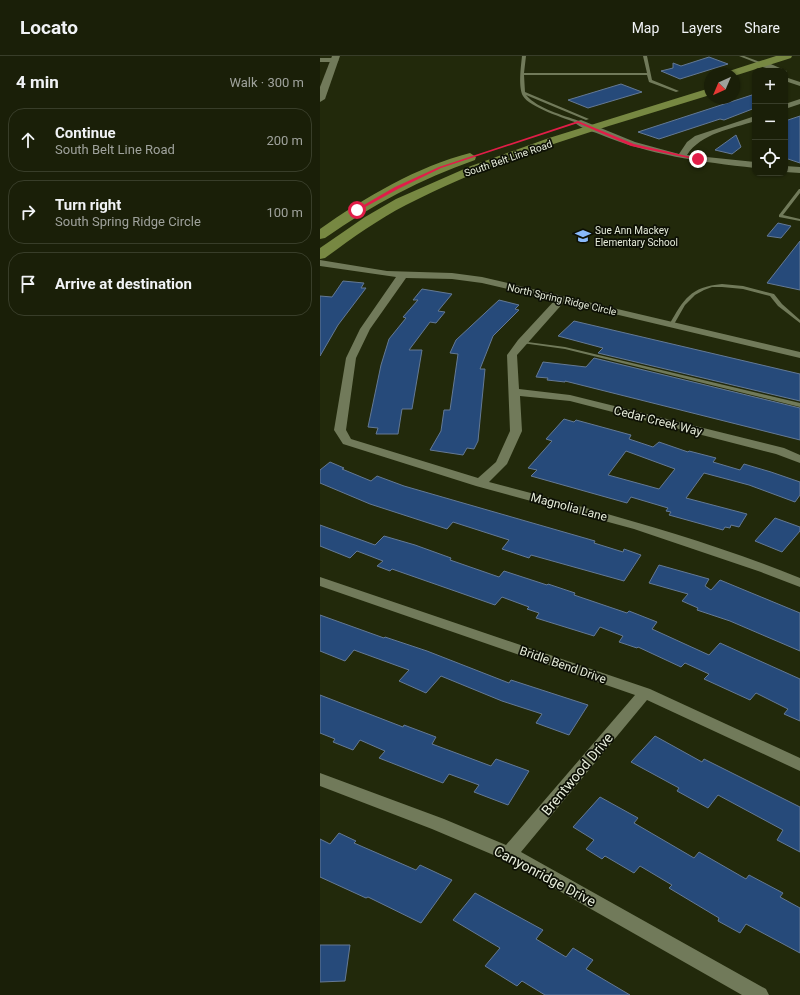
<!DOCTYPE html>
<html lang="en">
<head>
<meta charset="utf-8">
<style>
	:root { --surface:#1a1f08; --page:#272c16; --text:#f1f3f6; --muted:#9fa29c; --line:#383d29 }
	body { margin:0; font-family:Roboto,sans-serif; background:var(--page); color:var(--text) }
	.controls { position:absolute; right:12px; top:12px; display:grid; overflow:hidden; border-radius:8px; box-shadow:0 1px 3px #0004 }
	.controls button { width:36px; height:36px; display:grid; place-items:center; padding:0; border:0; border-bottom:1px solid var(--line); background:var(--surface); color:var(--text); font:20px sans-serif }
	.compass { position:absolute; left:384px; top:12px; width:36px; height:36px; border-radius:50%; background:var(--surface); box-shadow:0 1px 3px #0004; rotate:224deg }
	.stop { position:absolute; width:12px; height:12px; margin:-9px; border:3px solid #e11d48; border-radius:50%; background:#fff }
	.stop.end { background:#e11d48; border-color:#fff; box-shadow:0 1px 4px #0008 }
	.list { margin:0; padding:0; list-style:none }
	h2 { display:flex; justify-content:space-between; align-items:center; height:52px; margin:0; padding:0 16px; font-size:17px }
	h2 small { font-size:13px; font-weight:400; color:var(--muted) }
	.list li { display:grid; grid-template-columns:26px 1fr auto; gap:12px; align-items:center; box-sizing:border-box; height:64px; margin:0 8px 8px; padding:0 8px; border:1px solid var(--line); border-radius:16px }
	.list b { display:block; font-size:15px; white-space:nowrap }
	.list p { margin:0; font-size:13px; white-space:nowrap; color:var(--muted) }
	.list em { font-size:13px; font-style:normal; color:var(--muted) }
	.icon { flex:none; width:22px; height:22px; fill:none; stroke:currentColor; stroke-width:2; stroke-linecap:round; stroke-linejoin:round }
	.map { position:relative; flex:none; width:480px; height:939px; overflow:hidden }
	header { display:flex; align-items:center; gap:24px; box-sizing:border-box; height:56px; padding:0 20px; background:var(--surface); border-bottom:1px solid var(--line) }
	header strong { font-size:19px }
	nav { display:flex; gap:22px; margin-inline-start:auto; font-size:14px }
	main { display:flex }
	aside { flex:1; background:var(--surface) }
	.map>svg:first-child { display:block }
	.building { fill:#264a7a; stroke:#647994; fill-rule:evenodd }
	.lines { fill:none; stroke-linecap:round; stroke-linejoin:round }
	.service { fill:#717a5a; fill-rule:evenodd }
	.minor { fill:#717a5a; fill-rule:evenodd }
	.tertiary { fill:#717a5a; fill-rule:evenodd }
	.primary { fill:#778842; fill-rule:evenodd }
	.route { fill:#e11d48 }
	.labels { text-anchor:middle; stroke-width:3.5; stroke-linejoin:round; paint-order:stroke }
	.far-street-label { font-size:10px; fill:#e6ecda; stroke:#0d1005 }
	.far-poi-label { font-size:10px; fill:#e6ecda; stroke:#0d1005; text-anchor:start }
	.street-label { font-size:12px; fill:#e6ecda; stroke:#0d1005 }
	.near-street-label { font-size:14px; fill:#e6ecda; stroke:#0d1005 }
</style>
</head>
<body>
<header>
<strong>Locato</strong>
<nav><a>Map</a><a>Layers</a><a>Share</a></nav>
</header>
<main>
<aside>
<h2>4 min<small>Walk · 300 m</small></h2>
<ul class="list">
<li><svg class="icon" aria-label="ahead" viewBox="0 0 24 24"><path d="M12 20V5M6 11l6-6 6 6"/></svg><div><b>Continue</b><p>South Belt Line Road</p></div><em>200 m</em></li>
<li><svg class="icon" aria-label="right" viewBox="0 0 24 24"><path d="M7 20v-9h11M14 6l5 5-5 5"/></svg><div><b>Turn right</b><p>South Spring Ridge Circle</p></div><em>100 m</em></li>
<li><svg class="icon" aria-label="arrive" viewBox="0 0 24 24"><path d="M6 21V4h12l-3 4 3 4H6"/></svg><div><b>Arrive at destination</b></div></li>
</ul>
</aside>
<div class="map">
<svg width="480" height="939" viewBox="0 0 480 939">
	<rect width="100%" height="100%" fill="#22290b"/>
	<g class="building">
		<path d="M389,1L408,8L360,23L341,15L353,12V7L361,10Z"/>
		<path d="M301,28L322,36L268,52L248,44Z"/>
		<path d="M435,38V52L404,64L400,63L339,83L318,76Z"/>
		<path d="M480,60V107L465,102V65Z"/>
		<path d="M416,79L421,91L412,98L395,94Z"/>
		<path d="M458,167L471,170L461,182L447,180Z"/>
		<path d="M480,185V234L447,227Z"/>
		<path d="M23,225L44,227L41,232H46L18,269L0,300V240L12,241Z"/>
		<path d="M102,233L132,238L118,255L125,256L116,267L110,266L89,294H102L92,353H82L78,378H56L58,372L48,371L61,309L69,283L86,262L83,261L98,244H93Z"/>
		<path d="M179,244L199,249L195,253L199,254L173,280L160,313H165L158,385L154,393L147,392L143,399L110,394L121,375L124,354H130L138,298L130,297L136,284Z"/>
		<path d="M254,265L480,318V345L278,297L283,292L238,280Z"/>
		<path d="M274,302L480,352V384L245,325V326L227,324L228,322L216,321L223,306L266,311Z"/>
		<path d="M244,363L254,366L256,364L311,379L309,383L333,391L339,386L368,396L369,395L396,402L393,406L420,414L424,408L451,416L480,426V439L475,446L429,429L384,417L366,442L427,458L419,471L411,469L410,472L405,471L403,474L349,459L351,456L346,455L348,452L311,441L307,447L211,420L217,414L208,412L232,385L226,383ZM306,395L355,413L339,433L288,419Z"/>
		<path d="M10,406L24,412L22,413L51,425L57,420L84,430L275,485L274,487L303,496L304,493L321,499L304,525L211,499L209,502L182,493L189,484L133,466L127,473L50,448L0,427V414Z"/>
		<path d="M455,462L480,471V475L462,496L435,485Z"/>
		<path d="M0,469L55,489L64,480L95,489L131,502L130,504L179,521L184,515L227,529L228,528L255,537L254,539L307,557L309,555L337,566L332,573L389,599L400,587L480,623V665L464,658L468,653L436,637L430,644L384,623L389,618L365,607L361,611L318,591L317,592L299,586L303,580L280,571L274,580L216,562L219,557L207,553L209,551L182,541L175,549L72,513L70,515L57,510L63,505L37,495L30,502L0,490Z"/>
		<path d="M339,509L389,523L385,530L391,534L400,524L480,557V595L410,565L377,554L378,552L362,545L368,538L329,527Z"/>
		<path d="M0,559L64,582L65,581L107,595L189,627L191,624L268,649L249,679L216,667L222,658L182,645L121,620L106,637L79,625L89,614L34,594L25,605L0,595Z"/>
		<path d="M0,639L83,671L84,669L116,681L112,688L171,710L176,703L209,715L188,749L154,736L159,729L129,718L123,727L59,702L65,695L40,684L33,694L13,686L15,683L0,677Z"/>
		<path d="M335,680L382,706L384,703L480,751V796L457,784L463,774L398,739L388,752L357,735L359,732L311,706Z"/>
		<path d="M280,741L318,762L314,767L374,802L379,796L426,823L429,819L463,837L460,841L480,852V897L426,868L420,877L398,865L399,862L349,832L352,829L320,810L314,817L285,800L282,803L266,793L274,784L253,771Z"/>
		<path d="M19,777L36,785L34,787L96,814L100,809L132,824L101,867L48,841L46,842L0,821V783L10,788Z"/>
		<path d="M155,837L223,874L216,883L246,901L253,892L273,904L266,913L310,939H225L202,925L197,930L165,910L180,892L133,864Z"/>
		<path d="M0,889H30L25,925L0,926Z"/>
	</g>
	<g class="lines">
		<g class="service">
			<path d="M202,0H206L204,17H327L323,0H327L332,24L359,35L356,36L329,26L327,19H204L205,36L269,63L266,64L206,39C218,53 243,59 259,65L260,66L258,67C246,63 209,51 203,40C198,31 201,10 202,0Z"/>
			<path d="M419,0H424L445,8L442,9Z"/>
			<path d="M479,133H480V137L463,159L480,163V165L459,161V159Z"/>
			<path d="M402,228L423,230L454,238L462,248L480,264V267L458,250L450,240L423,233L402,231H392L384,234L375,239L365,249L353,270H349V269C364,243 370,231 402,228Z"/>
			<path d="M200,285L245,291L480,347V351L245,293L202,287H200Z"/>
		</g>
		<g class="minor">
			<path d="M0,2H15L19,4L15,6H0Z"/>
			<path d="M440,6H446L467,15L465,17V15H456L440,10Z"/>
			<path d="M465,21L480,26V30L465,25Z"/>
			<path d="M480,43V48L465,53V48Z"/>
			<path d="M435,60V65C412,73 381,77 367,99L435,106V112C381,106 329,99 279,78C271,75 260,72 254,66L261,64L315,86L359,98L367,86L375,80Z"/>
			<path d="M465,110L480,111V117L465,116Z"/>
			<path d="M0,204L67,215L132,217L162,221L480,296V302L244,246L197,299L199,333L250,339L464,392L480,399V407L456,398L250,345L200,340L202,375L187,408L169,426C274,454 379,481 480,522V531L441,516L314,473L156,430L23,388L14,374L26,302L40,273L76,221L0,210ZM86,222L132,223L162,227L235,244L198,284L187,299L190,375L176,406L158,422L31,383L26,374L36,302L50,273Z"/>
			<path d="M0,521L330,633L480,702V715L327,644L201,796L446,933L449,939H422L183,803L112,773L0,730V717L124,763L186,789L315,639L0,530Z"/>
		</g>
		<path class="tertiary" d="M12,0H20L5,43L0,46V31Z"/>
		<g class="primary">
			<path d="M456,0H472L471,2L414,20V18H404L406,16Z"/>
			<path d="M390,32V39C288,71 182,99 86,149C57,164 31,183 5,202L0,203V192L45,161L76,143L151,110L229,82Z"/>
			<path d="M150,97L156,101L155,104C101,123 52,149 5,182L0,183V173C44,142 98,110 150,97Z"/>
		</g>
	</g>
	<path class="route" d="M258,65L314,88L380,103L378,104L311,90L258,67L121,112L78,133L38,155L35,154L75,131L119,111Z"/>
	<defs>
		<symbol id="school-bare" viewBox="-9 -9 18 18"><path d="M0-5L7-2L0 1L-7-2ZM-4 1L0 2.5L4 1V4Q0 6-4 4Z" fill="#89bafc" stroke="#0d1005" stroke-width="2.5" paint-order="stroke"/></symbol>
	</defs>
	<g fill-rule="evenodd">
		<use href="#school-bare" x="252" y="169" width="22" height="22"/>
	</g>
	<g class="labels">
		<g class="far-street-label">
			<text transform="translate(188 102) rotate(-19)" y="4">South Belt Line Road</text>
			<text transform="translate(242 243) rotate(13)" y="4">North Spring Ridge Circle</text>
		</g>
		<g class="far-poi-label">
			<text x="275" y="178">Sue Ann Mackey<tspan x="275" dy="12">Elementary School</tspan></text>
		</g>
		<g class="street-label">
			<text transform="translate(338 365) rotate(14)" y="4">Cedar Creek Way</text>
			<text transform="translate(249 451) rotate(15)" y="4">Magnolia Lane</text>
			<text transform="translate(243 609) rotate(19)" y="4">Bridle Bend Drive</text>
		</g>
		<g class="near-street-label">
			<text transform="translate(257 718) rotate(-50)" y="5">Brentwood Drive</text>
			<text transform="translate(225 820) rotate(28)" y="5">Canyonridge Drive</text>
		</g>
	</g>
</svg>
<div class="controls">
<button>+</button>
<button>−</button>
<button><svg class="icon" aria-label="locate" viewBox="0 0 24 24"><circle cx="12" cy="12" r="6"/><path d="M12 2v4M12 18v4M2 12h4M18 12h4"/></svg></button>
</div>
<svg class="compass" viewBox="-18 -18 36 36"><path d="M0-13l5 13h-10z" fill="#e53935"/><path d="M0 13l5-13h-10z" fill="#9fa29c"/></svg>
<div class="stop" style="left:37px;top:154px"></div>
<div class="stop end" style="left:378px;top:103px"></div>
</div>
</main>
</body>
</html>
